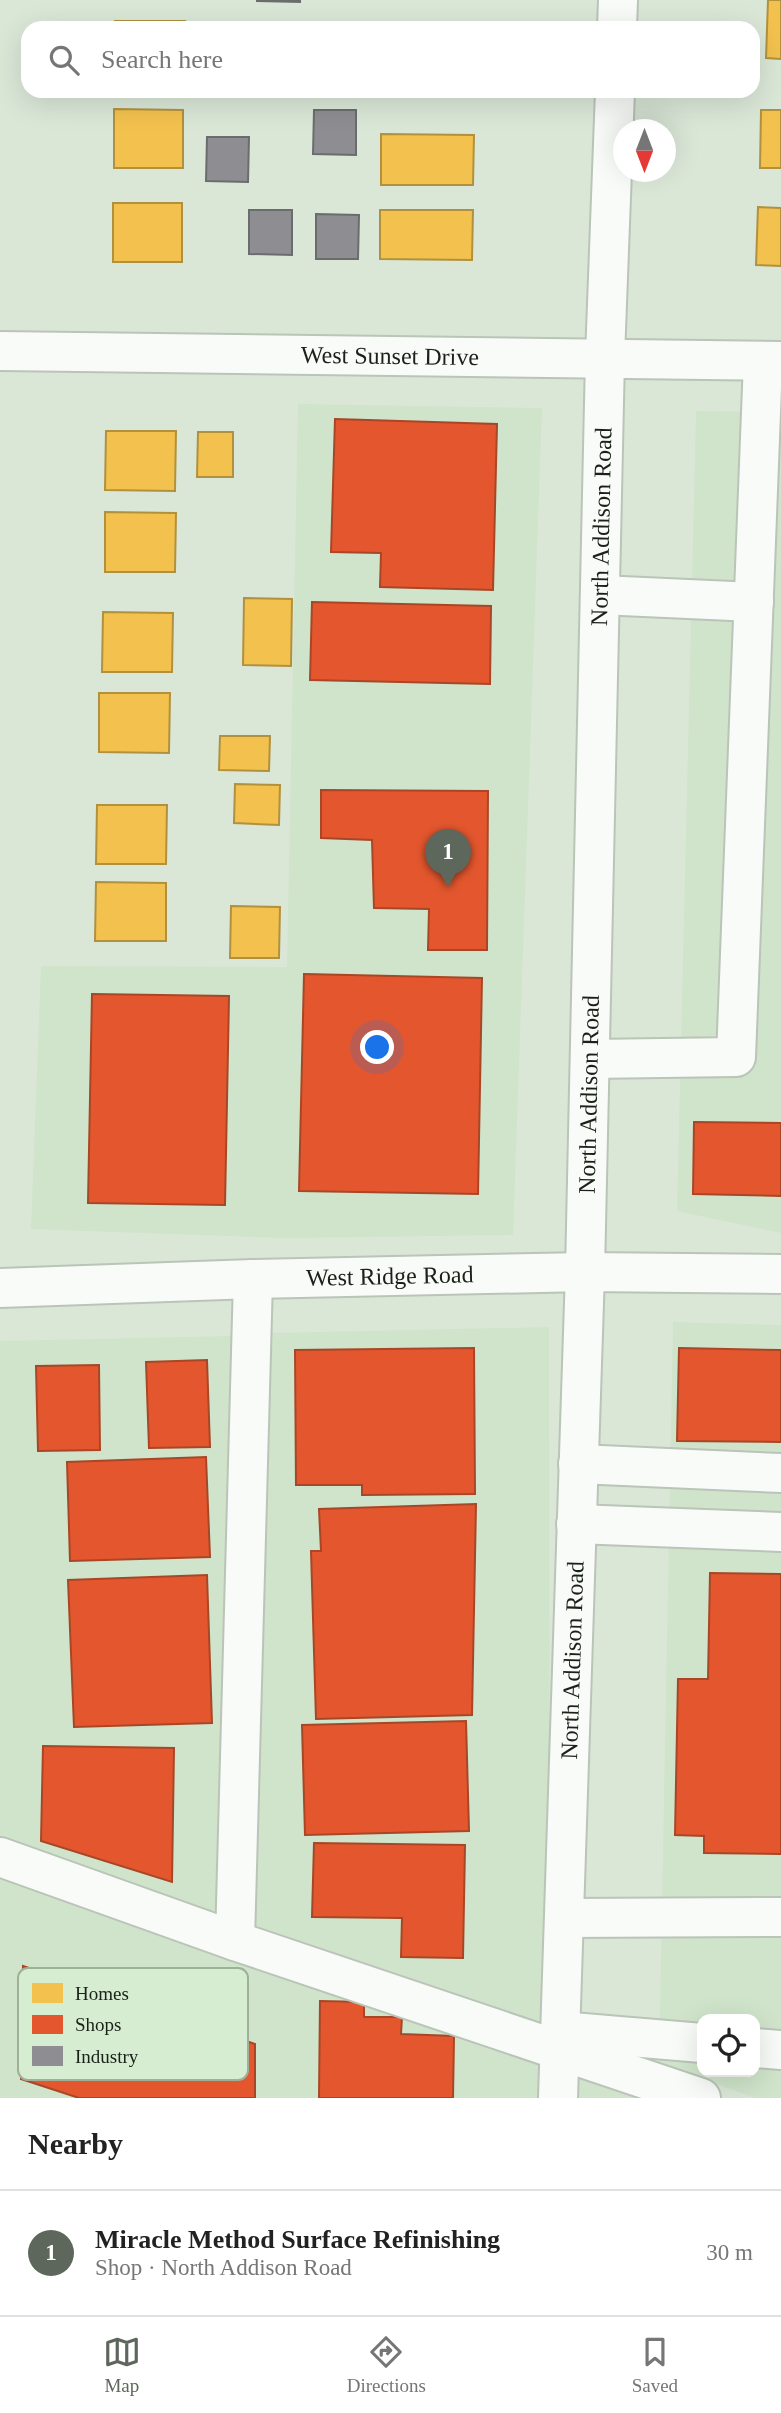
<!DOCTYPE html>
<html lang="en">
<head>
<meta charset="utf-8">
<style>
	:root { --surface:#fff; --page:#f6f6f6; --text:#222; --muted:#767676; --line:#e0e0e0; --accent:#5d675b }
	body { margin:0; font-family:"Times New Roman",serif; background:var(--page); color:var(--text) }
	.controls { position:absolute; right:21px; bottom:21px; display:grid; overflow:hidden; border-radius:14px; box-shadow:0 7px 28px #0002 }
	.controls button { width:63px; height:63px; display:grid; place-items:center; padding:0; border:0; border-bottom:2px solid var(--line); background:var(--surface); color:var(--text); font:35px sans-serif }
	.compass { position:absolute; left:613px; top:119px; width:63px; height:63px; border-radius:50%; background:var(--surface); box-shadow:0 7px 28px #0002; rotate:180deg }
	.you { position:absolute; left:378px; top:1048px; width:24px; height:24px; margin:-18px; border:5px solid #fff; border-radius:50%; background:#1a73e8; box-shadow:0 0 0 10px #1a73e833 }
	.badge { display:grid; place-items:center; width:46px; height:46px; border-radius:50%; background:var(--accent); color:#fff; font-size:23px; font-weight:700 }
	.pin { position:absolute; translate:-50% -58px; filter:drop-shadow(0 2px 4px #0008) }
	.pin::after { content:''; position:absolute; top:37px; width:24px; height:21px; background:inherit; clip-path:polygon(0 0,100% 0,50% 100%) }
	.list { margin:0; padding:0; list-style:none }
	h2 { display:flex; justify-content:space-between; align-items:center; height:91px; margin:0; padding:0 28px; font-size:30px }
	h2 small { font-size:23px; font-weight:400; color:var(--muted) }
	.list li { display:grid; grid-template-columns:46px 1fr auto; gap:21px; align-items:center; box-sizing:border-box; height:126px; padding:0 28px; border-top:2px solid var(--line) }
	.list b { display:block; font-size:26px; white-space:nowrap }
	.list p { margin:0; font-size:23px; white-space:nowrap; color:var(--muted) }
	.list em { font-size:23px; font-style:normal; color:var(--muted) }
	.icon { flex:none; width:38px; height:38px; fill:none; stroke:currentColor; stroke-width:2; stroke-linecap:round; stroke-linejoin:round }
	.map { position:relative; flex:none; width:781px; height:2098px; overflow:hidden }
	.search { position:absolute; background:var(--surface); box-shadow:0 7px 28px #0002; left:21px; right:21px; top:21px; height:77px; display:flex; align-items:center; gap:18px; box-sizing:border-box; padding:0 24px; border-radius:21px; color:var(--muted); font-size:26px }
	.sheet { height:217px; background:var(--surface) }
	nav { display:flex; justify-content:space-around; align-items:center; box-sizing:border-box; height:98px; border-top:2px solid var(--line); background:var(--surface); font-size:19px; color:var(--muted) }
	nav a { display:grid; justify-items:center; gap:4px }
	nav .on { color:var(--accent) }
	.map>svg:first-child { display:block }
	.built { fill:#cfe4ca; fill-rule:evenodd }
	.homes { fill:#f2c14e; stroke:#b1913e; stroke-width:2 }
	.shops { fill:#e4572e; stroke:#a74727; stroke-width:2 }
	.industry { fill:#8d8d92; stroke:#6a6d6d; stroke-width:2 }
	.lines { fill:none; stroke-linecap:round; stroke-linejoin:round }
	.minor-casing { stroke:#bac4b8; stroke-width:42 }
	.minor { stroke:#f9fbf9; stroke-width:38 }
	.labels { text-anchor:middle; stroke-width:7; stroke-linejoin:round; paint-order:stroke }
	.street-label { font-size:24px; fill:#1a2218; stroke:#d6edd1 }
	.key { fill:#d6edd1; stroke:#9eb09a; stroke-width:2 }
	.key-label { font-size:19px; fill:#1a2218 }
</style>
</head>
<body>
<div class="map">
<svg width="781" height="2098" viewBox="0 0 781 2098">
	<rect width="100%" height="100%" fill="#dae7d7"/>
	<g class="built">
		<path d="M298,404L542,408L513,1235L284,1238L31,1229L41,966L287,967Z"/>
		<path d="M696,411L781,412V1233L677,1211Z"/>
		<path d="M673,1322L781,1325V2098H755L659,2063ZM702,2019H755V2072H702Z"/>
		<path d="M549,1327L550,2037L246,1934L272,1333Z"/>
		<path d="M233,1336L225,1947L547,2059L546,2098H0V1341Z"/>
		<path d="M568,2062L674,2098H567Z"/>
	</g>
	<g class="homes">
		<path d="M768,0H781V59L766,58Z"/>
		<rect x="115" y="21" width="70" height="7"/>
		<path d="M386,91H479V93L386,92Z"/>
		<path d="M114,109L183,110V168H114Z"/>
		<path d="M761,110H781V168H760Z"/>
		<path d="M381,134L474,135L473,185H381Z"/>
		<rect x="113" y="203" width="69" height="59"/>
		<path d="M758,207L781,208V266L756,265Z"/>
		<path d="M380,210H473L472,260L380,259Z"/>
		<path d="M106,431H176L175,491L105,490Z"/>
		<path d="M198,432H233V477H197Z"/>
		<path d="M105,512L176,513L175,572H105Z"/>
		<path d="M244,598L292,599L291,666L243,665Z"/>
		<path d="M103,612L173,613L172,672H102Z"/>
		<path d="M99,693H170L169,753L99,752Z"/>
		<path d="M220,736H270L269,771L219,770Z"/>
		<path d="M235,784L280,785L279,825L234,823Z"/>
		<path d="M97,805H167L166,864H96Z"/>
		<path d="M96,882L166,883V941H95Z"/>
		<path d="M231,906L280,907L279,958H230Z"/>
	</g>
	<g class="shops">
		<path d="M335,419L497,424L493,590L380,587L381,553L331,552Z"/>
		<path d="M312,602L491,606L490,684L310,680Z"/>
		<path d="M321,790L488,791L487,950H428L429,909L374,908L372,840L321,838Z"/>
		<path d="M304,974L482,978L478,1194L299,1191Z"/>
		<path d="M92,994L229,996L225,1205L88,1203Z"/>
		<path d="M694,1122L781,1123V1196L693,1194Z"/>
		<path d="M474,1348L475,1494L362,1495V1485H296L295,1350Z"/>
		<path d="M679,1348L781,1350V1442L677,1441Z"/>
		<path d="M207,1360L210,1447L149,1448L146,1362Z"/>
		<path d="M99,1365L100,1450L38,1451L36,1366Z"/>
		<path d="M206,1457L210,1557L70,1561L67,1462Z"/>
		<path d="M476,1504L472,1715L316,1719L311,1551H321L319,1509Z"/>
		<path d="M710,1573L781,1574V1854L704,1853V1836L675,1835L678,1679H708Z"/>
		<path d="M207,1575L212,1723L74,1727L68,1580Z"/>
		<path d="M466,1721L469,1831L305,1835L302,1725Z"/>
		<path d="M43,1746L174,1748L172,1882L41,1841Z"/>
		<path d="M314,1843L465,1845L463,1958L401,1957L402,1918L312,1917Z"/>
		<path d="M23,1966L255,2044V2098H79L21,2079Z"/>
		<path d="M320,2001L364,2002V2017H402L401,2034L454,2036L453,2098H319Z"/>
	</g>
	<g class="industry">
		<path d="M257,0H300V2L257,1Z"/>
		<path d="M250,91H293V95L250,94Z"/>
		<path d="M314,110H356V155L313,154Z"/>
		<path d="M207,137H249L248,182L206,181Z"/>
		<path d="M249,210H292V255L249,254Z"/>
		<path d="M316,214L359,215L358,259H316Z"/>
	</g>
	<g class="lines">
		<defs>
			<g id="minor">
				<path d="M617,28L618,0"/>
				<path id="s1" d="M0,351L781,361"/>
				<path d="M600,595L754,602"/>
				<path d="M590,1059L736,1057L763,361"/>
				<path id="s2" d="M0,1288L253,1279L585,1272L781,1274"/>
				<path d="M578,1464L781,1473"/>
				<path d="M576,1524L781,1532"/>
				<path d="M0,1857L235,1941L701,2098"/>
				<path d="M564,1918L781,1917"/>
				<path d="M235,1941L253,1279"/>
				<path d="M560,2031L702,2043"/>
				<path d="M755,2048L781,2050"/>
				<path id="s3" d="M558,2098L585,1272L605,357L615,91"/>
			</g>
		</defs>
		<use href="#minor" class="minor-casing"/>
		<use href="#minor" class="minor"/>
	</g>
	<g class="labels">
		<g class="street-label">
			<text dy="8" stroke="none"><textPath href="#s1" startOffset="390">West Sunset Drive</textPath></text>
			<text dy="8" stroke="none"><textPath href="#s3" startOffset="1572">North Addison Road</textPath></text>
			<text dy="8" stroke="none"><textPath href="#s3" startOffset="1004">North Addison Road</textPath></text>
			<text dy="8" stroke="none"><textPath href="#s2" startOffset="390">West Ridge Road</textPath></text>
			<text dy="8" stroke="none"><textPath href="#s3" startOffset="438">North Addison Road</textPath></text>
		</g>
	</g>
	<rect x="18" y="1968" width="230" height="112" rx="10" class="key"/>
	<rect x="32" y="1983" width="31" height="20" fill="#f2c14e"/>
	<rect x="32" y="2015" width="31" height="19" fill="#e4572e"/>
	<rect x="32" y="2046" width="31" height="20" fill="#8d8d92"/>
	<g class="key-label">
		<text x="75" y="2000">Homes</text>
		<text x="75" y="2031">Shops</text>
		<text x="75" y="2063">Industry</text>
	</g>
</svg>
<div class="controls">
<button><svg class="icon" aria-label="locate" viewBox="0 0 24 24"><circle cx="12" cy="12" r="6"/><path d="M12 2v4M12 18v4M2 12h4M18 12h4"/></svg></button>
</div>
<svg class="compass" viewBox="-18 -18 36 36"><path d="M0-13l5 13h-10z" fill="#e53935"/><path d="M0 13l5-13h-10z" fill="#767676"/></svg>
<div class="you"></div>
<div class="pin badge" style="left:448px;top:887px">1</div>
<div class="search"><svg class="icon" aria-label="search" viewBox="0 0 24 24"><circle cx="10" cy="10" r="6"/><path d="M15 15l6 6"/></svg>Search here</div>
</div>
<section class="sheet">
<h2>Nearby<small></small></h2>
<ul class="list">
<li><span class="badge">1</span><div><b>Miracle Method Surface Refinishing</b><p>Shop · North Addison Road</p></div><em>30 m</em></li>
</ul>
</section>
<nav>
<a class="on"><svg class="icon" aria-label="map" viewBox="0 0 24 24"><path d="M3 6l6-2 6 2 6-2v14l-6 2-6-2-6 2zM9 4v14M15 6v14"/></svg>Map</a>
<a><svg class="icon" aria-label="directions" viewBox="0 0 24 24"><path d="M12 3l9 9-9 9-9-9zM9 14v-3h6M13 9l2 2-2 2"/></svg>Directions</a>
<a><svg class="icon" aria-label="saved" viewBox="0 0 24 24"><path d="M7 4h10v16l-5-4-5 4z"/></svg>Saved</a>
</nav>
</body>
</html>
